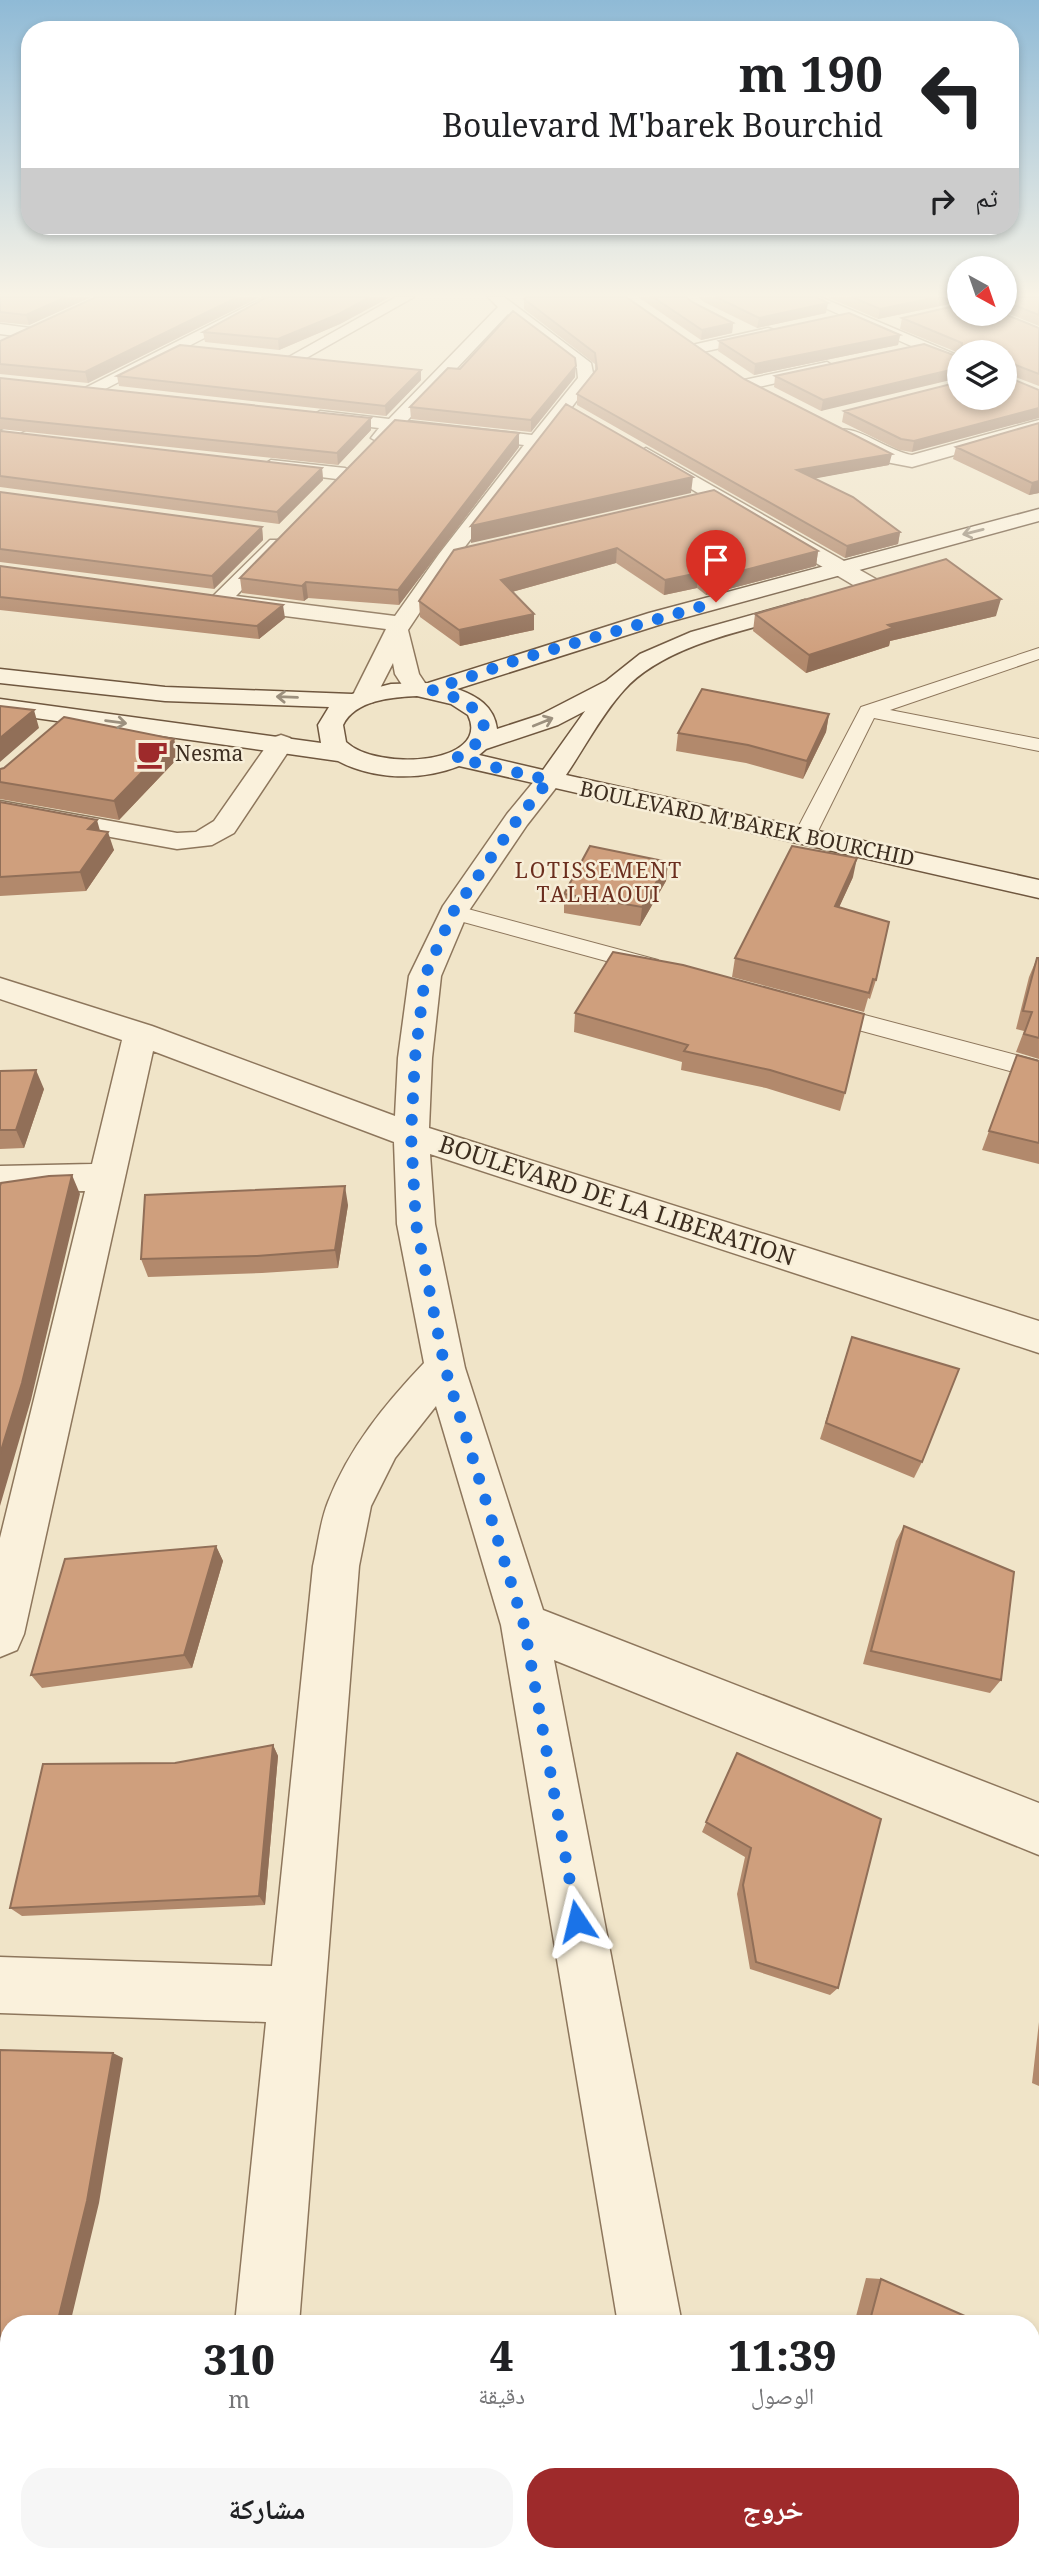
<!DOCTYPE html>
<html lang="ar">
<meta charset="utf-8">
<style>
:root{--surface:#fff;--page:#f6f6f6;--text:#202124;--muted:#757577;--accent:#9e2a2b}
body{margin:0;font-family:"Noto Serif","Noto Naskh Arabic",serif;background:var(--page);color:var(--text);direction:rtl;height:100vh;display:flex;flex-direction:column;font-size:26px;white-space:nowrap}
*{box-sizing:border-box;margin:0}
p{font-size:23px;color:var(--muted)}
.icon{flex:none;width:38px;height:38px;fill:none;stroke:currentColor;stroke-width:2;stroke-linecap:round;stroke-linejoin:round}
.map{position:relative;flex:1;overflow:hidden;direction:ltr}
.side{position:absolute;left:0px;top:2315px;width:1040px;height:247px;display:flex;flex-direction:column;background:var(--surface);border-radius:28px 28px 0 0;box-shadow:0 4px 10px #0003;direction:rtl}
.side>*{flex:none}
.hud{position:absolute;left:21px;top:21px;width:998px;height:214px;border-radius:28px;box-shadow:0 4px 10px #0003;direction:rtl;background:#fff;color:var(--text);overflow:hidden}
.needle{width:46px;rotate:140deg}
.buttons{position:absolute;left:947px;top:256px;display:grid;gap:14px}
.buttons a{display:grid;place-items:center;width:70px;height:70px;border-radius:50%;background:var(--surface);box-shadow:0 4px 10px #0003;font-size:35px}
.pin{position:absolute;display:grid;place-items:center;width:60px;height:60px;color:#fff;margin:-72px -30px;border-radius:50% 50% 50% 0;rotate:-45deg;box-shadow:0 0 7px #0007}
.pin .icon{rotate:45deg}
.me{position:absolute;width:77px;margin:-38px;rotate:350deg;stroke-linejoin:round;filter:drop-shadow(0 0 5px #0008)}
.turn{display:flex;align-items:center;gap:24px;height:147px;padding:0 21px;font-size:32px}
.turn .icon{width:91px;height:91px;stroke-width:2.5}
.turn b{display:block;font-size:49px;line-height:60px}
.then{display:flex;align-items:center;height:66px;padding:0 21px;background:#0003;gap:14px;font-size:26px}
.eta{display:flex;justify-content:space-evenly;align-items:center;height:119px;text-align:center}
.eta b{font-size:42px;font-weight:800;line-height:49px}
.primary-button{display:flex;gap:14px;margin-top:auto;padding:14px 21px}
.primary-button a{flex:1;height:80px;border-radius:28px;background:var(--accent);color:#fff;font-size:28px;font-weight:800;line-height:80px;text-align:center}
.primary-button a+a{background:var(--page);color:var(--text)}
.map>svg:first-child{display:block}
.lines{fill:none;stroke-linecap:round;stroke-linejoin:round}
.lane-casing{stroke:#8d765c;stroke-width:2}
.street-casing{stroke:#8d765c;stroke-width:3}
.secondary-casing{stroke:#6f573f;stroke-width:3}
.lane{fill:#faf1dc;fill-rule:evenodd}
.street{fill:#faf1dc;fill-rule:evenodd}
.secondary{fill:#faf1dc;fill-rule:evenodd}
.wall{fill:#b2896c}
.shaded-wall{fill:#916f58}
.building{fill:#cf9f7d;stroke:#916f58;stroke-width:2}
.oneway{stroke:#9c907e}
.route{stroke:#1a73e8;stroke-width:12;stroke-dasharray:0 21.6}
.labels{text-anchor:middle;stroke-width:5;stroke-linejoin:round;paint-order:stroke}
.far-poi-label{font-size:21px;fill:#3d2e20;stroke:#f7eed8;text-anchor:start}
.far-street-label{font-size:21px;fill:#3d2e20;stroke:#f7eed8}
.far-neighbourhood-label{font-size:21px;letter-spacing:2px;fill:#6b2e1e;stroke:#f7eed8}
.street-label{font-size:24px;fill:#3d2e20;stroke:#f7eed8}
</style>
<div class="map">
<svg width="1039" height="2561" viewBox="0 0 1039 2561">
<rect width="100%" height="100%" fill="#f0e4c8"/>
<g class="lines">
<defs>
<path id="lane" d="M 1039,648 L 1039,659 L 890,710 L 1039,739 L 1039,751 L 874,718 L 816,835 L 813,840 L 797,840 L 794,835 L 861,707 Z
M 453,905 L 658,960 L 662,965 L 658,970 L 650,973 L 445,917 L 442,912 L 445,907 Z
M 823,1004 L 1039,1061 L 1039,1079 L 814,1018 L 811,1012 L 814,1006 Z"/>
<path id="street" d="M 265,297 L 284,297 L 0,443 L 0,431 Z
M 396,297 L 414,297 L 301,361 L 295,363 L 287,358 Z
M 488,297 L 504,297 L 512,303 L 591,363 L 594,378 L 454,561 L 408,630 L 419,674 L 429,689 L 426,694 L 417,696 L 408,694 L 395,674 L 393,663 L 373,702 L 364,704 L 355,702 L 352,697 L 386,629 L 231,609 L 212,605 L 209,600 L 270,540 L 284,540 L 287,544 L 236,596 L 395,616 L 439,554 L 524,445 L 397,430 L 386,442 L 380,443 L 371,438 L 379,428 L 320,421 L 311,416 L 320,411 L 389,419 L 498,307 ZM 508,314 L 577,368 L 578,378 L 532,435 L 407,421 Z
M 800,297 L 820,297 L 959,356 L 959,367 Z
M 0,324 L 30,328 L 38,333 L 30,338 L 0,334 Z
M 768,328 L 774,330 L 776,333 L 774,336 L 698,353 L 690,348 L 692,345 Z
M 827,362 L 835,367 L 833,370 L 750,389 L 742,384 L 744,380 Z
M 1039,420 L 1039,431 L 912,467 L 886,462 L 837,434 L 840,430 C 858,426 890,452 912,455 Z
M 646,448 L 881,582 L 884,587 L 881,592 L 865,592 L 639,458 L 637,454 Z
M 271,460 L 345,468 L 355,474 L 345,480 L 264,470 L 262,466 Z
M 281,735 L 290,738 L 294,743 L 234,833 L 212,845 L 177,849 L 0,817 L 0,801 L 177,833 L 196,832 L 214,821 L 272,738 Z
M 549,772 L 558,774 L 562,780 L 527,825 L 468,912 L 441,976 L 432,1058 L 429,1128 L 1039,1321 L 1039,1353 L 430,1154 L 435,1224 L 465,1368 L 543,1610 L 1039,1803 L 1039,1855 L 554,1660 L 682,2324 L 618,2324 L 501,1625 L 436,1406 L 395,1458 L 371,1506 L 359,1566 L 299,2324 L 235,2324 L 266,2022 L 0,2013 L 0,1957 L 272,1966 L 313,1566 C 318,1545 320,1522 328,1502 C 349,1448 385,1404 424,1363 L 397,1224 L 394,1142 L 153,1051 L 24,1634 L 17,1650 L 0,1657 L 0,1538 L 85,1191 L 0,1192 L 0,1166 L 92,1164 L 122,1040 L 0,999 L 0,978 L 152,1026 L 395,1116 L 398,1058 L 409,976 L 443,906 L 507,814 L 540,774 Z
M 211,2553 L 281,2553 L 281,2561 L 211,2561 Z
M 656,2553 L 726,2553 L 727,2561 L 657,2561 Z"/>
<path id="secondary" d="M 1039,509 L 1039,521 L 665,623 L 457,689 C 477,696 494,706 497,729 L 540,715 L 606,681 L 640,654 L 691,632 L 805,600 L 813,602 L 816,607 L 813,612 C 755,628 666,643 624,690 C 602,714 585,747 566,775 L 1039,880 L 1039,898 L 459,766 C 421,781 374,780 338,761 L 0,713 L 0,699 L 321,743 L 318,725 L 329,707 L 165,701 L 0,683 L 0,669 L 165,687 L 352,694 L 391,684 L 428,683 L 649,613 ZM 417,696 L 451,704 L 468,715 C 492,764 378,772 346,742 L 343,725 C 355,700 392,697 417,696 ZM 585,711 L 543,770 L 479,755 L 486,749 L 558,725 Z"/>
</defs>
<use href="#lane" class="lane-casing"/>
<use href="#street" class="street-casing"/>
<use href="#secondary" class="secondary-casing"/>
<use href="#lane" class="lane"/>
<use href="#street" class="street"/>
<use href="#secondary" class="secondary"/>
</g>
<path class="wall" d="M 0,297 L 91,297 L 29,325 L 0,322 Z
M 96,297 L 260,297 L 88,383 L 0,374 L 0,341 Z
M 267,297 L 390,297 L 340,324 L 279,350 L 205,342 L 203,332 Z
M 638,297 L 686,297 L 692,302 L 733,323 L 732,333 L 701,340 Z
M 698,297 L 816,297 L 826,313 L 757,328 L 704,302 Z
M 827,297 L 959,297 L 959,302 L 878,319 Z
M 1004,297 L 1039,297 L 1039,326 L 1004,312 Z
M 524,299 L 744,379 L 889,465 L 815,478 L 900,532 L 898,544 L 845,558 L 577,405 L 577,394 L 595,370 L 595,364 L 524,309 Z
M 902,318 L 1039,328 L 1039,386 L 1005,373 L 912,452 L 899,450 L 842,422 L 844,411 L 959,397 L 1004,352 L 959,352 L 959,353 L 900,329 Z
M 900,335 L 898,345 L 754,375 L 718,351 L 719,341 Z
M 959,357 L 821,411 L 774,387 L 775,376 Z
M 117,376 L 421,380 L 386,416 L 119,386 Z
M 575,377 L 531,432 L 411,419 L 410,407 Z
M 0,378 L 371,418 L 371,430 L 338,465 L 0,429 Z
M 1039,423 L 1039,493 L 1029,495 L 953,459 L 956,447 Z
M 0,431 L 322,468 L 323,480 L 279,524 L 0,487 Z
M 519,447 L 399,605 L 308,598 L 304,601 L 242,593 L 240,578 Z
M 714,490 L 818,551 L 816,566 L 706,595 L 697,588 L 664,595 L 616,563 L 512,592 L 534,630 L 460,646 L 420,617 L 419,601 Z
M 0,492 L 262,527 L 263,540 L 214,589 L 0,562 Z
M 0,566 L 285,618 L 259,639 L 0,610 Z
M 755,614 L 996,616 L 890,641 L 889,646 L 806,673 L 753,631 Z
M 829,714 L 826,732 L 803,779 L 746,763 L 676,751 L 678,733 Z
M 174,739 L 178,758 L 119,820 L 0,799 L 0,769 Z
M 0,802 L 100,831 L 114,850 L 86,891 L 0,896 Z
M 668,862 L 666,881 L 640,926 L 564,913 L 564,894 Z
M 853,877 L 839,907 L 876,980 L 870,999 L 868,998 L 864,1012 L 732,977 L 735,958 Z
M 613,952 L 845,1093 L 840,1111 L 766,1088 L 681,1070 L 682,1062 L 574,1032 L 575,1013 Z
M 1037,958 L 1039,958 L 1039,1059 L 1016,1052 L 1024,1031 L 1016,1029 L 1029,977 Z
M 1017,1055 L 1039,1061 L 1039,1164 L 982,1150 Z
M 0,1071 L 44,1089 L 24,1148 L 0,1149 Z
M 348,1205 L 338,1268 L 262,1273 L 148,1277 L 141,1259 Z
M 852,1337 L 922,1462 L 914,1478 L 820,1439 Z
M 904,1526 L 1001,1680 L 990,1693 L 863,1664 L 896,1541 Z
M 216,1546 L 223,1561 L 192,1668 L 42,1688 L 31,1675 Z
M 273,1745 L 278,1756 L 265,1905 L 22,1916 L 10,1908 L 175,1763 Z
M 737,1753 L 838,1988 L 830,1995 L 750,1969 L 737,1894 L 745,1857 L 702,1832 Z
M 1039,2022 L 1039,2086 L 1032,2083 Z
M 866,2278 L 881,2279 L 983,2324 L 854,2324 Z
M 873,2553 L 1031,2553 L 1039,2561 L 882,2561 Z"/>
<path class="shaded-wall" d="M 66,297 L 91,297 L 29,325 L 26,315 Z
M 238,297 L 260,297 L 88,383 L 85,372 Z
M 370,297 L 390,297 L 340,324 L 279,350 L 278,339 Z
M 938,297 L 959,297 L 959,302 L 878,319 L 880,309 Z
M 828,303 L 826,313 L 757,328 L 759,318 Z
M 733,323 L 732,333 L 701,340 L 702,330 Z
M 900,335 L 898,345 L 754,375 L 755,364 Z
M 576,366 L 575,377 L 531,432 L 531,420 Z
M 959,368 L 959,378 L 821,411 L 823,400 Z
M 421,370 L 421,380 L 386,416 L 385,406 Z
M 1039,408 L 1039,418 L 912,452 L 914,441 Z
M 371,418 L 371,430 L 338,465 L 337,453 Z
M 519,433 L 519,447 L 399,605 L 398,590 Z
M 892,454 L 889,465 L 796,482 L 797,470 Z
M 322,468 L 323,480 L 279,524 L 277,512 Z
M 693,477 L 691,493 L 471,543 L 471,526 Z
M 1039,481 L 1039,493 L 1029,495 L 1032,483 Z
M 262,527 L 263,540 L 214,589 L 212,576 Z
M 900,532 L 898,544 L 845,558 L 847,546 Z
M 617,548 L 616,563 L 501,595 L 501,580 Z
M 818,551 L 816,566 L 706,595 L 707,580 Z
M 698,573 L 697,588 L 664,595 L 665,580 Z
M 306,582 L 308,598 L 304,601 L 302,586 Z
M 1001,599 L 996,616 L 890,641 L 889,646 L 806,673 L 809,655 L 888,625 Z
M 283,605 L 285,618 L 259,639 L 257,626 Z
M 534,614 L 534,630 L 460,646 L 459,630 Z
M 34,710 L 39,728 L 0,762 L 0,738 Z
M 829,714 L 826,732 L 803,779 L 807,761 Z
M 174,739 L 178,758 L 119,820 L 114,801 Z
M 97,820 L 102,838 L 88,829 Z
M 108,832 L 114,850 L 86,891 L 80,872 Z
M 857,858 L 853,877 L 831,925 L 835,906 Z
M 668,862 L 666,881 L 640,926 L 642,907 Z
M 36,1070 L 44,1089 L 24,1148 L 16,1130 Z
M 72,1175 L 80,1194 L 31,1400 L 0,1506 L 0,1454 Z
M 345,1186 L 348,1205 L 338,1268 L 335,1250 Z
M 216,1546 L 223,1561 L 192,1668 L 184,1655 Z
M 273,1745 L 278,1756 L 265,1905 L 259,1896 Z
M 113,2053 L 123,2058 L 99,2203 L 70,2324 L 57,2324 Z
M 180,2553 L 192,2553 L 192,2561 L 181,2561 Z"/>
<path class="building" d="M 0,297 L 66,297 L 26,315 L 0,312 Z
M 96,297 L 238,297 L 85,372 L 0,364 L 0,341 Z
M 267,297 L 370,297 L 339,314 L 278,339 L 203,332 Z
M 526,297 L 626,297 L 744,379 L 892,454 L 797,470 L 853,497 L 900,532 L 847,546 L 577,394 L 597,369 L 595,353 L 524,299 Z
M 653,297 L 686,297 L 692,302 L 733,323 L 702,330 Z
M 716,297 L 816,297 L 828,303 L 759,318 Z
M 852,297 L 938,297 L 880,309 Z
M 1004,297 L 1039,297 L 1039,315 L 1004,301 Z
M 959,305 L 959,313 L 1002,313 L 1039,328 L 1039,374 L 1008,362 L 1004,364 L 1004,352 L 963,352 L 962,343 L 902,318 Z
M 513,311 L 575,358 L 576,366 L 531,420 L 410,407 L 448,368 L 460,369 Z
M 849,313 L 900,335 L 755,364 L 719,341 Z
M 924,344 L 959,357 L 959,368 L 823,400 L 775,376 Z
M 180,345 L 421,370 L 385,406 L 117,376 Z
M 1004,373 L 1005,376 L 1039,390 L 1039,408 L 914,441 L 901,439 L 844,411 L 959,382 L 959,397 L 1004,397 Z
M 0,378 L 371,418 L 337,453 L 0,418 Z
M 566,404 L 693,477 L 471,526 Z
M 395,420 L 519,433 L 398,590 L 306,582 L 302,586 L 240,578 Z
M 1039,423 L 1039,481 L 1032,483 L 956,447 Z
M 0,431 L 1,431 L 322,468 L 277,512 L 0,476 Z
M 714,490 L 818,551 L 707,580 L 698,573 L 665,580 L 617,548 L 501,580 L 534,614 L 459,630 L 419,601 L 454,550 Z
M 0,492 L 262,527 L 212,576 L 0,549 Z
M 946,559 L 1001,599 L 888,625 L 893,628 L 809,655 L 755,614 Z
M 0,566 L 283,605 L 257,626 L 0,597 Z
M 702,689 L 829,714 L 807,761 L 748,745 L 678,733 Z
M 0,706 L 34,710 L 0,738 Z
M 64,717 L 174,739 L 114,801 L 0,782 L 0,769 L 4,768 Z
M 0,802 L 97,820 L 88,829 L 108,832 L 80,872 L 0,877 Z
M 590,846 L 668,862 L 642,907 L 564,894 Z
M 792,846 L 857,858 L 835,906 L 889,922 L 876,980 L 873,979 L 869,993 L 735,958 Z
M 613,952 L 683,965 L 864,1014 L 845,1093 L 770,1070 L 684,1051 L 688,1045 L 575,1013 Z
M 1037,958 L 1039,958 L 1039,1038 L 1024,1034 L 1032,1012 L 1023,1011 Z
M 1017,1055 L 1039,1061 L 1039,1143 L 989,1131 Z
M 36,1070 L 16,1130 L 0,1130 L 0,1071 Z
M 72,1175 L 22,1383 L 0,1454 L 0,1186 L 1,1183 L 49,1176 Z
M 345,1186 L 335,1250 L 257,1256 L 141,1259 L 145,1195 Z
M 852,1337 L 959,1369 L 922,1462 L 826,1423 Z
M 904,1526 L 1014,1572 L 1001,1680 L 871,1651 Z
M 216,1546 L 184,1655 L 31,1675 L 65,1559 Z
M 273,1745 L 259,1896 L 10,1908 L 43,1764 L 175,1763 Z
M 737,1753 L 881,1819 L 838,1988 L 756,1962 L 743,1885 L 751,1848 L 706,1822 Z
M 0,2050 L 113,2053 L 87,2201 L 57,2324 L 9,2324 L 9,2396 L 0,2397 Z
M 881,2279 L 983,2324 L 869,2324 Z
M 1031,2345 L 1039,2349 L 1039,2561 L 883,2561 L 884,2553 L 1031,2553 Z
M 9,2547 L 9,2553 L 180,2553 L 181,2561 L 6,2561 Z"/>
<defs><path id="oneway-shaft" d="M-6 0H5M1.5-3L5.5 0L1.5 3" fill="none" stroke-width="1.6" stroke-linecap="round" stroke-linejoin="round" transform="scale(1.75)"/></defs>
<g class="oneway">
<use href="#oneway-shaft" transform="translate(973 532) rotate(166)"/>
<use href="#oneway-shaft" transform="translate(287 697) rotate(-178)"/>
<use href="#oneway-shaft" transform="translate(116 722) rotate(7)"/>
<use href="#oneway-shaft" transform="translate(543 722) rotate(-22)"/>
</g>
<linearGradient id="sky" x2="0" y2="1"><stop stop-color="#8fbad6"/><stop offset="0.45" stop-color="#f8f3e6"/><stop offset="1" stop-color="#f8f3e6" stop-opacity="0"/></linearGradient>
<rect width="1039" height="656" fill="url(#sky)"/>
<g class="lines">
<path class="route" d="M 577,1921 L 524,1625 L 445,1368 L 416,1224 L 411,1135 L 415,1058 L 425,976 L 453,912 L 517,820 L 549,780 L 456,758 C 511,728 474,700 432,690 L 520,659 L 716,602"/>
</g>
<defs>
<symbol id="cafe-bare" viewBox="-9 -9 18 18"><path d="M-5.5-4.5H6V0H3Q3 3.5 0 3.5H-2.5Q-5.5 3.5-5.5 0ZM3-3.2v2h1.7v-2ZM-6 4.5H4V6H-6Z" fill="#9e2a2b" stroke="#f7eed8" stroke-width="2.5" paint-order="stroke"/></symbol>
</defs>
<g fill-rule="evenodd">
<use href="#cafe-bare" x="130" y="732" width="44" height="44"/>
</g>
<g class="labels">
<g class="far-poi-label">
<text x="175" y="761">Nesma</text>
</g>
<g class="far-street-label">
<text transform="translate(747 824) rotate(12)" y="7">BOULEVARD M'BAREK BOURCHID</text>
</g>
<g class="far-neighbourhood-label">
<text x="599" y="878">LOTISSEMENT<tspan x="599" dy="24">TALHAOUI</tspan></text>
</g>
<g class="street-label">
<text transform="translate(617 1201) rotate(18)" y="8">BOULEVARD DE LA LIBERATION</text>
</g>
</g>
</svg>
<div class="buttons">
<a><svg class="needle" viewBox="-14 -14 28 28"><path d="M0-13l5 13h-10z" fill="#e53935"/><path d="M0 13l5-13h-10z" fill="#757577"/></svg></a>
<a><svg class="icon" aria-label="layers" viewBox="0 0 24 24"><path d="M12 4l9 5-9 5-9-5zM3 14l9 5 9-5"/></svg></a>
</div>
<div class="pin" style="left:716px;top:602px;background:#d93025"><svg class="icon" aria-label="arrive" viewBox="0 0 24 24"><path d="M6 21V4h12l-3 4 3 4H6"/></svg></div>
<svg class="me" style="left:577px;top:1921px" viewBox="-20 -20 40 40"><path d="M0-17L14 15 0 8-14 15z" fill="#1a73e8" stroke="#fff" stroke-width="4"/></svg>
<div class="hud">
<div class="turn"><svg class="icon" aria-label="left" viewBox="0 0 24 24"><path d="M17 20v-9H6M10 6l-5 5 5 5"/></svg><div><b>190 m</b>Boulevard M'barek Bourchid</div></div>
<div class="then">ثم<svg class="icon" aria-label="right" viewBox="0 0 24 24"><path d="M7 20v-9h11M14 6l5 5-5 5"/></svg></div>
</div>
<section class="side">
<div class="eta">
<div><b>11:39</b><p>الوصول</p></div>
<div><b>4</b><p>دقيقة</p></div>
<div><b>310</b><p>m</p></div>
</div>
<div class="primary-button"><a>خروج</a><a>مشاركة</a></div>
</section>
</div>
